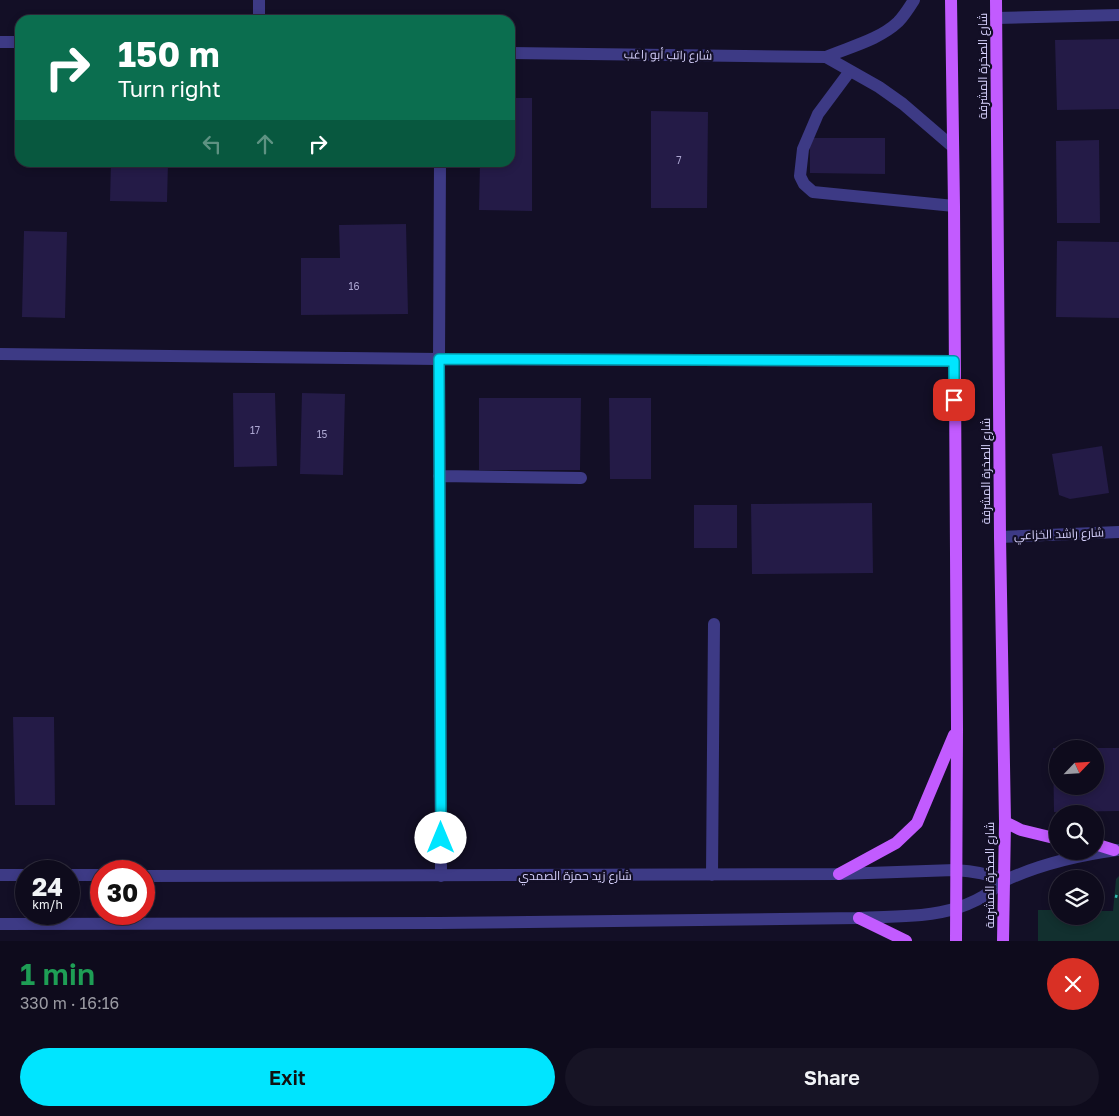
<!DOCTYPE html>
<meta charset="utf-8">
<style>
:root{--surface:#0e0b1c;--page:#171425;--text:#f1f3f6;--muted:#9b9ba3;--line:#2e2b3b;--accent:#00e5ff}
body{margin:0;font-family:"Golos Text",Cairo,sans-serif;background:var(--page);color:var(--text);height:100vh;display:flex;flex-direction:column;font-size:19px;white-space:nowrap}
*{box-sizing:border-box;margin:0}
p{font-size:16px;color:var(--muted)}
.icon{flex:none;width:28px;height:28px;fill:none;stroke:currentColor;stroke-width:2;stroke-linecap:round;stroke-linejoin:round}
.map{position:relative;height:941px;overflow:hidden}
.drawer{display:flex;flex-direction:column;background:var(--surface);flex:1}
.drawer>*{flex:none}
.top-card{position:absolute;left:15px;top:15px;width:500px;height:152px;border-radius:15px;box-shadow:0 2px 8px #0003,0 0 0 1px var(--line);background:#0b6e4f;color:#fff;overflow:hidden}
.needle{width:32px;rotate:65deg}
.controls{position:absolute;left:1049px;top:740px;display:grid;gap:10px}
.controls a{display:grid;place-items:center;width:55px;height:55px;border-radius:50%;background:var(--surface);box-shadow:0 2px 8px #0003,0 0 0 1px var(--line);font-size:25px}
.speed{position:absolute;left:15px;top:860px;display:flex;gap:10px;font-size:25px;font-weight:700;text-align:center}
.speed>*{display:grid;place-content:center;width:65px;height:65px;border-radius:50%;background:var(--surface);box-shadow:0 2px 8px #0003,0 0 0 1px var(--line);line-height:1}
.speed small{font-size:12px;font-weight:400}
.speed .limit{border:8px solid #d22;background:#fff;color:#111}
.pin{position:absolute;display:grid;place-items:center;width:42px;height:42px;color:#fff;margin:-21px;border-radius:10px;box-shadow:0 2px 8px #0006}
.me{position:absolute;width:55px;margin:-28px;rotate:0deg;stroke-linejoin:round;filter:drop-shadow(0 0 4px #0008)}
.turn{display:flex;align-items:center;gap:18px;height:105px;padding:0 20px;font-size:22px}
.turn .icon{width:65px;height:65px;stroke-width:2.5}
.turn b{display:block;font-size:35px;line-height:42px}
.lanes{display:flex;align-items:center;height:48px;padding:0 20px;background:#0003;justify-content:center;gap:25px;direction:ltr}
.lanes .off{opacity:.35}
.round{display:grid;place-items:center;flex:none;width:52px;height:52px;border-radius:26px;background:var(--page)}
.summary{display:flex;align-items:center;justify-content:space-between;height:85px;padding:0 20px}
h1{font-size:30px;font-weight:600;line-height:38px;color:#1e9e55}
.primary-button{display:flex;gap:10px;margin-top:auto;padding:10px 20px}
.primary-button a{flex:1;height:58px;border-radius:30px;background:var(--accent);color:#111;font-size:20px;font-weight:600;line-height:58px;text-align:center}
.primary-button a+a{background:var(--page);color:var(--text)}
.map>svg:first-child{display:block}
.green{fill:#12302f}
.building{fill:#241b47}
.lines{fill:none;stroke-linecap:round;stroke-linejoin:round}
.path{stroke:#2fb8b0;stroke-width:3;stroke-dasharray:2.5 4;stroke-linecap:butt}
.minor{stroke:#3d3a85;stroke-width:12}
.major{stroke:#c25bff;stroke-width:12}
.route-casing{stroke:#0095a6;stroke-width:12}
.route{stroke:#00e5ff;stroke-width:9}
.labels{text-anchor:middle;stroke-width:4.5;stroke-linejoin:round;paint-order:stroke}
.number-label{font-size:10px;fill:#aca6d1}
.street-label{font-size:12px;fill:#d9d4ff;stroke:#130f26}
</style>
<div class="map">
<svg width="1119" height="941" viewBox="0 0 1119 941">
<rect width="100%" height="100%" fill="#130f26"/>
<path class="green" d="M 1119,876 L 1119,941 L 1038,941 L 1038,910 L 1057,910 L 1058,916 L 1095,916 L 1095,911 L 1113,911 L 1116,879 Z"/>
<path class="building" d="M 1119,39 L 1119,109 L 1057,110 L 1055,40 Z
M 510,98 L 532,98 L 532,211 L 479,210 L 480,162 L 510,162 Z
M 651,111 L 708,112 L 707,208 L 651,208 Z
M 810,138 L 885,138 L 885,174 L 810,173 Z
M 1099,140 L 1100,223 L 1057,223 L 1056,141 Z
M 111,162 L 168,162 L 167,202 L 110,201 Z
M 406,224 L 408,314 L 301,315 L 301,258 L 340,258 L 339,225 Z
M 24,231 L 67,232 L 65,318 L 22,317 Z
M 1057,241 L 1119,242 L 1119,318 L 1056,317 Z
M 233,393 L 275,393 L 277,466 L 234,467 Z
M 302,393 L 345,394 L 343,475 L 300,474 Z
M 479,398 L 581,398 L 580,470 L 479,470 Z
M 609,398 L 651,398 L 651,479 L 610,479 Z
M 1102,446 L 1109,493 L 1070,499 L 1059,495 L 1052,454 Z
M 872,503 L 873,573 L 752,574 L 751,504 Z
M 694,505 L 737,505 L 737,548 L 694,548 Z
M 13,717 L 54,717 L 55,805 L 15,805 Z
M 1053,748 L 1058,748 L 1058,786 L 1095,786 L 1095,748 L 1119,748 L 1119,811 L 1054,812 Z"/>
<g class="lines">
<path class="path" d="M 1115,896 L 1119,897"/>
<path class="minor" d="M 259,0 L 259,20
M 996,18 L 1119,15
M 0,42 L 20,42
M 510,53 L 826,57 C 849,47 879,40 898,22 C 904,16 909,8 914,0
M 826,57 L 879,87 L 903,104 L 953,147
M 850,71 L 818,114 L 803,149 L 800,176 L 804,184 L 813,192 L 954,206
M 440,162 L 439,359 L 441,876
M 0,354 L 439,359 L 954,361
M 439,476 L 581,478
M 1000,537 L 1119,532
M 0,875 L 26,875
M 69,875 L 101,875
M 712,875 L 714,624
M 144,876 L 839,874 L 955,870 C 973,871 987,873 1004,880
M 0,924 L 439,923 L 859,918 C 891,916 927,918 957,908 C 969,904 981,899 991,891 C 996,887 1001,882 1006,880 C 1041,864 1079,855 1117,850"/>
<path class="major" d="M 951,0 L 954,206 L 957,728 L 956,941
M 996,0 L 1000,537 L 1005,822 L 1003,941
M 1005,822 L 1021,830 L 1058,839
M 1095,844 L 1114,850
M 839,874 L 896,843 L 917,823 L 954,735
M 859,918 L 906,941"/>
</g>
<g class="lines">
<defs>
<path id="route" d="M 441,838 L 439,359 L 954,361 L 954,400"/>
</defs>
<use href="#route" class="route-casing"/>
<use href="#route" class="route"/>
</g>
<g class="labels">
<g class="number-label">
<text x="679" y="164">7</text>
<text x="354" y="290">16</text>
<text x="255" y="434">17</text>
<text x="322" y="438">15</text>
</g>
<g class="street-label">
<text transform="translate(668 55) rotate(1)" y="4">شارع راتب أبو راغب</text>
<text transform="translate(983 66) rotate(-90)" y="4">شارع الصخرة المشرفة</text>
<text transform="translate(986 471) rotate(-90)" y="4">شارع الصخرة المشرفة</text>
<text transform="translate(1059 534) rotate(-2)" y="4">شارع راشد الخزاعي</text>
<text transform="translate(990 875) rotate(-90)" y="4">شارع الصخرة المشرفة</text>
<text x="575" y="880">شارع زيد حمزة الصمدي</text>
</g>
</g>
</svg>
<div class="controls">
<a><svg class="needle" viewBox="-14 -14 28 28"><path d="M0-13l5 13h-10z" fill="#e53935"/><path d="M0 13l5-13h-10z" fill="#9b9ba3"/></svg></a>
<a><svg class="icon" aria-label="search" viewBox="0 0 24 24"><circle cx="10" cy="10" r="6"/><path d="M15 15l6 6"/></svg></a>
<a><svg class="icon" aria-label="layers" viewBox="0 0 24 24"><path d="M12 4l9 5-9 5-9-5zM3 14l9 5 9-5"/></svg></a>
</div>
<div class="speed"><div>24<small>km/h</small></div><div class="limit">30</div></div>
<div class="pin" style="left:954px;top:400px;background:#d93025"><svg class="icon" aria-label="arrive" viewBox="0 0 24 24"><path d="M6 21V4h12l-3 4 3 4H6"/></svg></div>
<svg class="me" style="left:441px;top:838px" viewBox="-20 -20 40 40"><circle r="19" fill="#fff"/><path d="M0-13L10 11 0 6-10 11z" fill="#00e5ff"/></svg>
<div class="top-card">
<div class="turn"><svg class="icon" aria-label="right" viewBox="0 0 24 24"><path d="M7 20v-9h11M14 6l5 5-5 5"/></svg><div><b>150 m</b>Turn right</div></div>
<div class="lanes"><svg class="icon off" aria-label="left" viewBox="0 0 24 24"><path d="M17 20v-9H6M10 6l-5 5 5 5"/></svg><svg class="icon off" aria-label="ahead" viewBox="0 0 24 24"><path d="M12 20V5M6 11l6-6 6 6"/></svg><svg class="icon" aria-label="right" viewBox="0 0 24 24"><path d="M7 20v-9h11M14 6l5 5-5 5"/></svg></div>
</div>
</div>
<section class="drawer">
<div class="summary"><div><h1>1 min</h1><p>330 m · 16:16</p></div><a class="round" style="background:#d93025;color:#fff"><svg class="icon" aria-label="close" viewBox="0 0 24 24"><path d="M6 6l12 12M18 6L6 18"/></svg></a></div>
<div class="primary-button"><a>Exit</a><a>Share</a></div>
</section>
